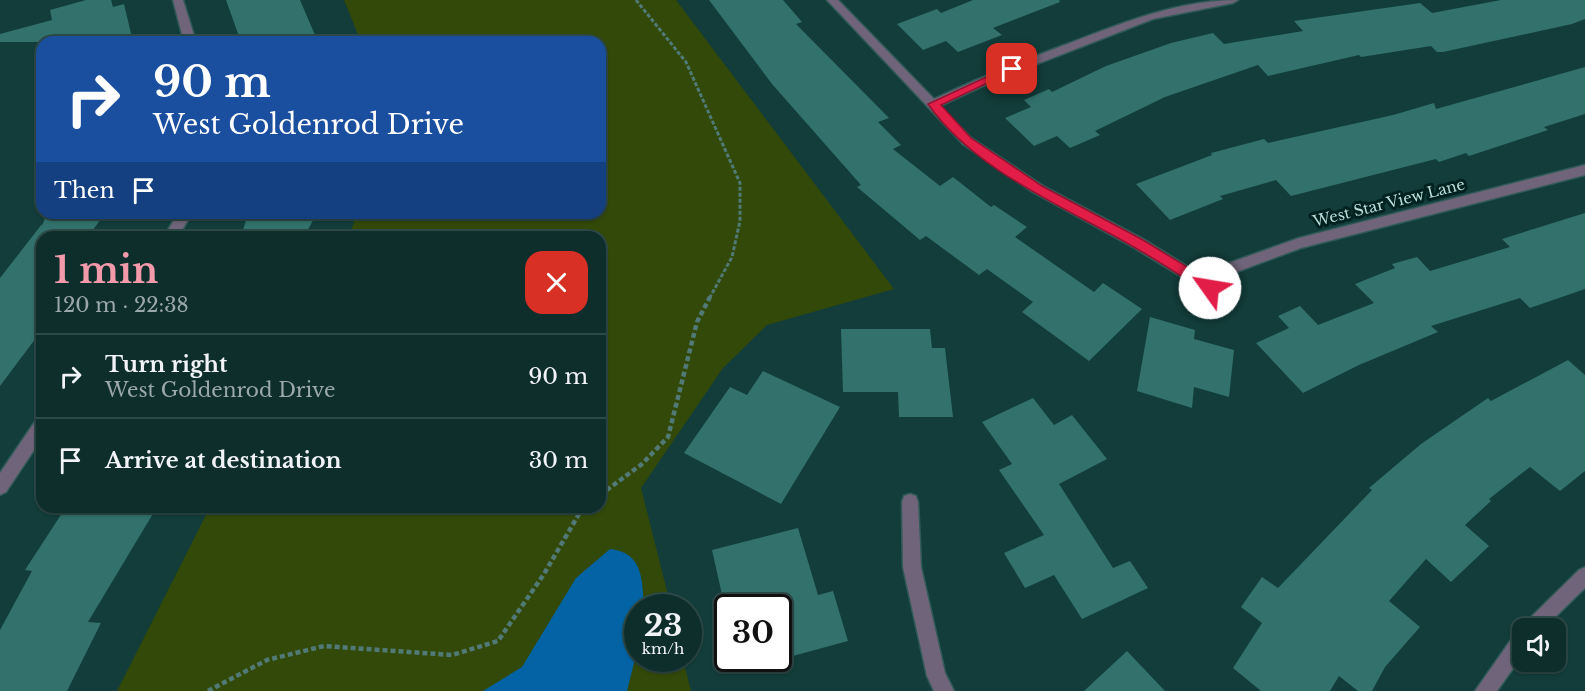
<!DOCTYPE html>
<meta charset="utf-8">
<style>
:root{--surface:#0e2e2c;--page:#1c3a38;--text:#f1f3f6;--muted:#9ba8a9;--line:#2e4a48;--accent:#f39aaa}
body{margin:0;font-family:"Libre Baskerville",serif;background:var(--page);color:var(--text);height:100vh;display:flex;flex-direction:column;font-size:22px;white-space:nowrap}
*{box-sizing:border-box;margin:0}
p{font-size:20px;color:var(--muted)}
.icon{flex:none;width:33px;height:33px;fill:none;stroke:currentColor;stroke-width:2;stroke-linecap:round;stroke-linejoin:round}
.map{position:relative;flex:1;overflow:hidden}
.drawer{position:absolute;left:36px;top:231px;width:570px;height:282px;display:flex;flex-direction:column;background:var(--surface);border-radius:18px;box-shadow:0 2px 4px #0004,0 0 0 2px var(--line)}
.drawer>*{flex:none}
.top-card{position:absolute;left:36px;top:36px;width:570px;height:183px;border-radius:18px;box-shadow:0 2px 4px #0004,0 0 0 2px var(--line);background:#1a4fa0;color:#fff;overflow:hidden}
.controls{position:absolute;left:1512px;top:618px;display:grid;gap:12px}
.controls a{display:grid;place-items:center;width:54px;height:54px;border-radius:12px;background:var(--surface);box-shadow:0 2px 4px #0004,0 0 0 2px var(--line);font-size:30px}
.speed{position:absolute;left:624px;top:594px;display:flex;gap:12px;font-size:30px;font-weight:700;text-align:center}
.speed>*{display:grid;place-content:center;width:78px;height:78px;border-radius:50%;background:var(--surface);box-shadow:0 2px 4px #0004,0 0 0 2px var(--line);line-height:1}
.speed small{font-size:15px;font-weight:400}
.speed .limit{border:3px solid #111;border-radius:9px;background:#fff;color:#111}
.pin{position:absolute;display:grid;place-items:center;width:51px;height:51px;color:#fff;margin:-26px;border-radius:12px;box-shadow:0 3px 9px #0006}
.me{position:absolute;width:66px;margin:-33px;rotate:302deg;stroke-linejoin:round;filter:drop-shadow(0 0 4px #0008)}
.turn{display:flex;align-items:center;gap:21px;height:126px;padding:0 18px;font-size:27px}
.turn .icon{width:78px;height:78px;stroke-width:2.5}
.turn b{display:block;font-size:42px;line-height:51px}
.then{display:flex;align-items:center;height:57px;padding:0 18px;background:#0003;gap:12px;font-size:22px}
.round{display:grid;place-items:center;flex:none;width:63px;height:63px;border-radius:18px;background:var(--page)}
.summary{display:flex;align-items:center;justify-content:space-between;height:102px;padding:0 18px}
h1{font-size:36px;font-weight:800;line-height:45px;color:var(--accent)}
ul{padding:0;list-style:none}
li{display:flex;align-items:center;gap:18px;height:84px;padding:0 18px;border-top:2px solid var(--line)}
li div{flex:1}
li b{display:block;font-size:22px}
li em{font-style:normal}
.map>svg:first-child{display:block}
.green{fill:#32490a}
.water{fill:#0363a4}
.building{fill:#32716c}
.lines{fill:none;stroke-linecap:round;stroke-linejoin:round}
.minor-casing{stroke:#305a57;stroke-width:3}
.path-far1{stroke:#517a77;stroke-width:3;stroke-dasharray:4 2;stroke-linecap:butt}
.path{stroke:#517a77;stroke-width:4.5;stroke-dasharray:5 3;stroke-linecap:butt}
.minor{fill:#6f6479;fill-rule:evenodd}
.route{fill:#e11d48;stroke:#92132f;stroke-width:1.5}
.labels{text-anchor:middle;stroke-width:6;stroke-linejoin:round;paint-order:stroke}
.street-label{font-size:15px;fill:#b8ddd9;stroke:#012220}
</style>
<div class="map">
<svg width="1585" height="691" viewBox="0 0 1585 691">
<rect width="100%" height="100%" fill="#123d3a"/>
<path class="green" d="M 344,0 L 676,0 L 894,289 L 767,325 L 723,368 L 641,488 L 671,607 L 638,608 L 638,658 L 683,659 L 691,691 L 117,691 L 210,507 L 600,507 L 600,237 L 349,237 L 357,213 L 600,213 L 600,42 L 361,42 Z"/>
<path class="water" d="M 610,549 C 644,553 642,581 644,607 L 638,608 L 637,651 L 627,691 L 483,691 L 522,667 L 576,578 Z"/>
<path class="building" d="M 86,0 L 111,0 L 113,7 L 124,4 L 133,42 L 0,42 L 0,34 L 52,20 L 50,10 Z
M 226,0 L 300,0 L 318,42 L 241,42 Z
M 709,0 L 783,0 L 802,22 L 796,24 L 889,118 L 878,122 L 901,145 L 893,149 L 940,186 L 953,177 L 991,207 L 994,205 L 1027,227 L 1015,237 L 1094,292 L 1103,283 L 1142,309 L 1089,361 L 1022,312 L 1033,302 L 987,269 L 979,275 L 926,236 L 920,240 L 857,187 L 861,185 L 772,84 Z
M 973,0 L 1059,0 L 1060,2 L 993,28 L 1002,35 L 958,52 L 946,41 L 923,50 L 897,24 L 937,9 L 941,13 Z
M 1501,0 L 1585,0 L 1585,19 L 1572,24 L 1443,52 L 1437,52 L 1431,46 L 1361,57 L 1359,55 L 1268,76 L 1258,65 L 1165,97 L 1095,131 L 1100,135 L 1070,148 L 1057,136 L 1034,146 L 1005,118 L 1031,107 L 1024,100 L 1049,89 L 1052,92 L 1106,66 L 1171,43 L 1213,33 L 1224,44 L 1303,31 L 1294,21 L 1420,3 L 1432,13 Z
M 1585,67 L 1585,114 L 1544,127 L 1548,130 L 1469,156 L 1466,153 L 1439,162 L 1436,159 L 1291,196 L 1276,180 L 1220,196 L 1223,199 L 1170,220 L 1136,184 L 1212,155 L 1211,153 L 1264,139 L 1268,143 L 1393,115 L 1434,103 L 1436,109 Z
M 47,213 L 105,213 L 88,237 L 42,237 L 42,330 L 0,386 L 0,278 L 42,224 L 42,226 Z
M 248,213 L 317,213 L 304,237 L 241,237 Z
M 1585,213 L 1585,289 L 1530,308 L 1520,298 L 1431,326 L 1438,332 L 1359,365 L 1303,393 L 1256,343 L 1289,328 L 1278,316 L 1300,306 L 1318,325 L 1374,303 L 1355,284 L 1395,268 L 1392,264 L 1417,257 L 1430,271 L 1510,247 L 1502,239 Z
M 1150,317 L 1195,330 L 1194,339 L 1234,350 L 1229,397 L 1194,387 L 1192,408 L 1137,391 Z
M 841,329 L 930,329 L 932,348 L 945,348 L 953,417 L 899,417 L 898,392 L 843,392 Z
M 1568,360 L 1585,375 L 1585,471 L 1560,491 L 1530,467 L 1489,499 L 1491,501 L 1465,525 L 1489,546 L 1451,582 L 1426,559 L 1389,601 L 1420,627 L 1385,667 L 1372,691 L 1358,691 L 1339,676 L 1330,691 L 1261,691 L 1233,668 L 1262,623 L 1241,607 L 1262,577 L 1278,588 L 1372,490 L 1369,488 L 1421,444 L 1488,398 L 1491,401 Z
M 763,371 L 840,407 L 781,504 L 684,453 L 730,387 L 747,395 Z
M 1033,398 L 1054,425 L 1072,415 L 1107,459 L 1059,484 L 1113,568 L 1130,561 L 1148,588 L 1082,619 L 1054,575 L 1025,588 L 1004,553 L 1044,535 L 999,470 L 1012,464 L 982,422 Z
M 66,507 L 157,507 L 88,622 L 101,623 L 67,691 L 0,691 L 0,630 L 32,571 L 25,570 Z
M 798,528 L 818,595 L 833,591 L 848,641 L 778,660 L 778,608 L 725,608 L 712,550 Z
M 1127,651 L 1165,691 L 1084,691 Z"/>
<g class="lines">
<defs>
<path id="minor" d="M 173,0 L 183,0 L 196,42 L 184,42 Z
M 827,0 L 838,0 L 934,99 C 979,78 1024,60 1070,43 C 1125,22 1179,0 1238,0 L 1233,3 L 1153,19 L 996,80 L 940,106 L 971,138 L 1043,186 L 1143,239 L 1209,280 L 1229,263 L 1299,238 L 1585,165 L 1585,175 L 1301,248 L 1239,271 L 1210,294 L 1133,247 L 1033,192 L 963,144 Z
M 178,213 L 192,213 L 178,237 L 164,237 Z
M 42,418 L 42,438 L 6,492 L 0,495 L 0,473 L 36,420 Z
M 910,494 L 916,496 L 918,502 L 921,567 L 945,673 L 954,691 L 934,691 L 927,676 L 903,567 L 902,502 L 904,496 Z
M 1585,567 L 1585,588 L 1544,628 L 1523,628 L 1526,622 L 1579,570 Z
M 1522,632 L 1522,656 L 1497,691 L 1475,691 L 1515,634 Z"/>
</defs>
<use href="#minor" class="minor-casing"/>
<path class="path-far1" d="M 636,0 L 686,62 L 740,183 L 740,221 L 732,257 L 709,299"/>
<path class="path" d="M 600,495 L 642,464 L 668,437 L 697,322 L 710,297
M 208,691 L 267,660 L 324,646 L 452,655 L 498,641 L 544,574 L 583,507"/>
<use href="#minor" class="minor"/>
</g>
<path class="route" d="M 1008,67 L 1017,69 L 941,105 L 971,138 L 1042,186 L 1143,240 L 1215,284 L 1215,292 L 1206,292 C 1181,276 1157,260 1132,246 C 1063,206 975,171 928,104 Z"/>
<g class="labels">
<g class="street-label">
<text transform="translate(1389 203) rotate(-14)" y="5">West Star View Lane</text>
</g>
</g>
</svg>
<div class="controls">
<a><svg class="icon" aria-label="sound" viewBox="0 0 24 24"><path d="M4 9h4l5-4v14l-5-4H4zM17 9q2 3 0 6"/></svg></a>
</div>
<div class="speed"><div>23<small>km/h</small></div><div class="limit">30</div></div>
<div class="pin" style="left:1012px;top:69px;background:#d93025"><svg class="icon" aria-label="arrive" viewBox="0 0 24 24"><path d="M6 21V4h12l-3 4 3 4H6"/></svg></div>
<svg class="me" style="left:1210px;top:288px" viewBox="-20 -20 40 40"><circle r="19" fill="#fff"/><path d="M0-13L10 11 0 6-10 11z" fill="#e11d48"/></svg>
<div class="top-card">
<div class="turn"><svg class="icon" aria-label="right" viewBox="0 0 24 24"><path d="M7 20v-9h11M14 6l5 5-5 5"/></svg><div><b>90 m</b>West Goldenrod Drive</div></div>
<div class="then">Then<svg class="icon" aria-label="arrive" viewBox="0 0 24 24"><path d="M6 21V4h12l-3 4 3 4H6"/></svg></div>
</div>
<section class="drawer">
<div class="summary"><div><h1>1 min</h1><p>120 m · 22:38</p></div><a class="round" style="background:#d93025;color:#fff"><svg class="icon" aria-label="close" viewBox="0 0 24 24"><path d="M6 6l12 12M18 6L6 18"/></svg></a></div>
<ul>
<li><svg class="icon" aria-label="right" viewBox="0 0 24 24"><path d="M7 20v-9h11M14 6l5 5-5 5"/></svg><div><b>Turn right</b><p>West Goldenrod Drive</p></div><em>90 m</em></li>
<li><svg class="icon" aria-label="arrive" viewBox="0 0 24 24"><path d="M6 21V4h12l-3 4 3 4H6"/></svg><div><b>Arrive at destination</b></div><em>30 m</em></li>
</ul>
</section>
</div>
